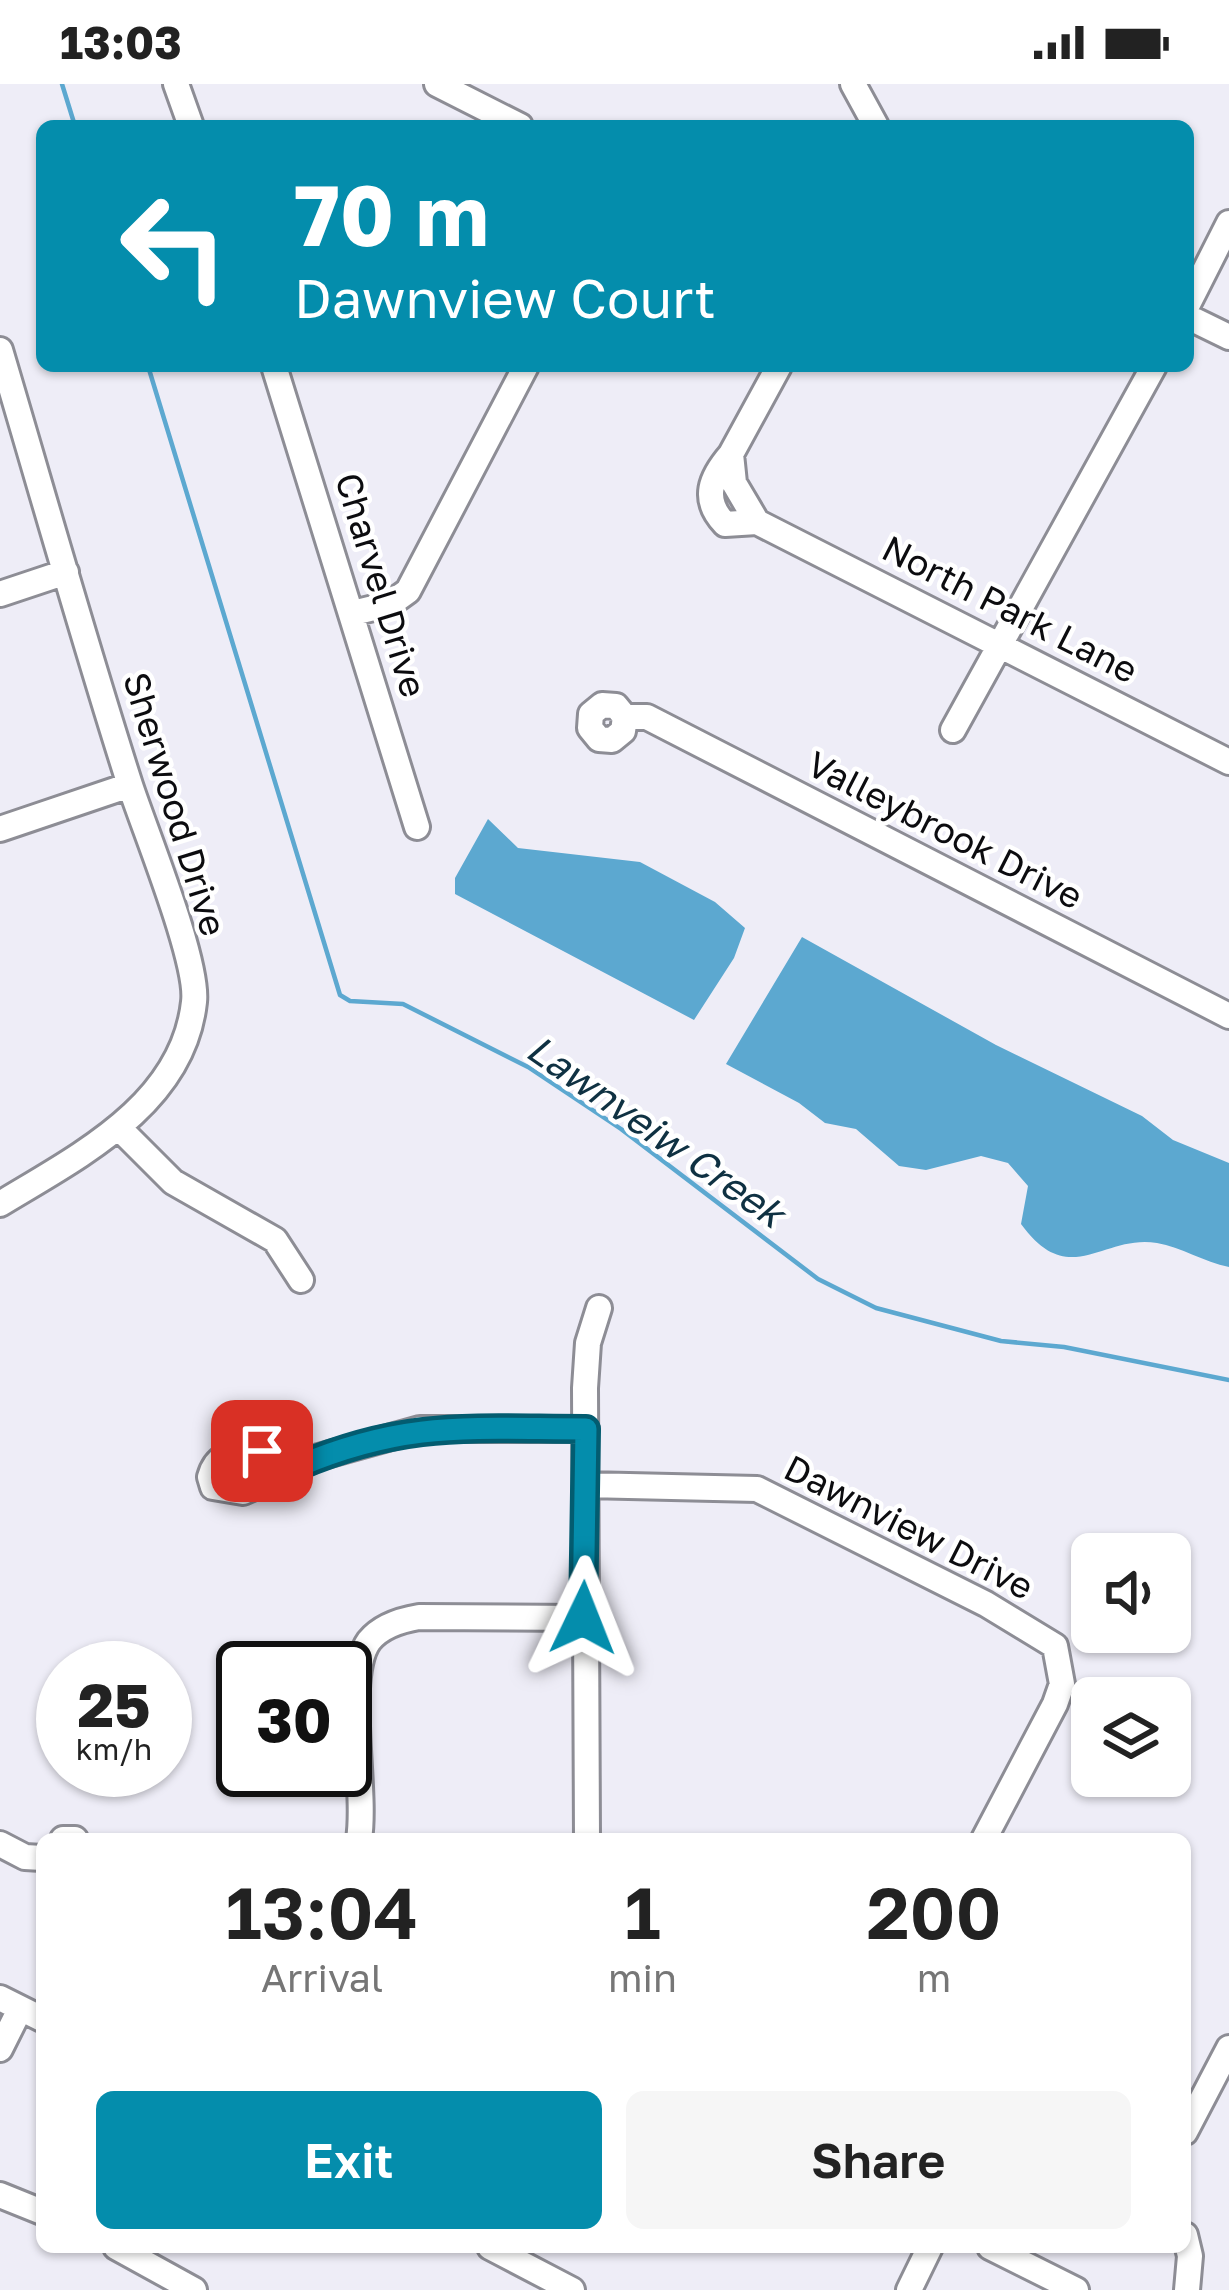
<!DOCTYPE html>
<style>
:root{--surface:#fff;--page:#f6f6f6;--text:#222;--muted:#767676;--accent:#048dac}
body{margin:0;font-family:"Golos Text",sans-serif;background:var(--page);color:var(--text);height:100vh;display:flex;flex-direction:column;font-size:45px;white-space:nowrap}
*{box-sizing:border-box;margin:0}
p{font-size:39px;color:var(--muted)}
.icon{flex:none;width:66px;height:66px;fill:none;stroke:currentColor;stroke-width:2;stroke-linecap:round;stroke-linejoin:round}
.map{position:relative;flex:1;overflow:hidden}
.drawer{position:absolute;left:36px;top:1749px;width:1155px;height:420px;display:flex;flex-direction:column;background:var(--surface);border-radius:18px;box-shadow:0 3px 9px #0004}
.drawer>*{flex:none}
.guide{position:absolute;left:36px;top:36px;width:1158px;height:252px;border-radius:18px;box-shadow:0 3px 9px #0004;background:#048dac;color:#fff;overflow:hidden}
.fabs{position:absolute;left:1071px;top:1449px;display:grid;gap:24px}
.fabs a{display:grid;place-items:center;width:120px;height:120px;border-radius:18px;background:var(--surface);box-shadow:0 3px 9px #0004;font-size:60px}
.speed{position:absolute;left:36px;top:1557px;display:flex;gap:24px;font-size:60px;font-weight:700;text-align:center}
.speed>*{display:grid;place-content:center;width:156px;height:156px;border-radius:50%;background:var(--surface);box-shadow:0 3px 9px #0004;line-height:1}
.speed small{font-size:30px;font-weight:400}
.speed .limit{border:6px solid #111;border-radius:18px;background:#fff;color:#111}
.pin{position:absolute;display:grid;place-items:center;width:102px;height:102px;color:#fff;margin:-51px;border-radius:24px;box-shadow:0 6px 18px #0006}
.me{position:absolute;width:132px;margin:-66px;rotate:2deg;stroke-linejoin:round;filter:drop-shadow(0 0 9px #0008)}
.turn{display:flex;align-items:center;gap:42px;height:252px;padding:0 60px;font-size:54px}
.turn .icon{width:156px;height:156px;stroke-width:2.5}
.turn b{display:block;font-size:84px;line-height:102px}
.eta{display:flex;justify-content:space-evenly;align-items:center;height:204px;text-align:center}
.eta b{font-size:72px;font-weight:600;line-height:84px}
.cta{display:flex;gap:24px;margin-top:auto;padding:24px 60px}
.cta a{flex:1;height:138px;border-radius:18px;background:var(--accent);color:#fff;font-size:48px;font-weight:600;line-height:138px;text-align:center}
.cta a+a{background:var(--page);color:var(--text)}
.status{display:flex;justify-content:space-between;align-items:center;height:84px;padding:0 60px;background:var(--surface);direction:ltr}
.status svg{height:33px;fill:currentColor}
.map>svg:first-child{display:block}
.water{fill:#5ca8d0}
.lines{fill:none;stroke-linecap:round;stroke-linejoin:round}
.stream{stroke:#5ca8d0;stroke-width:4.5}
.minor-casing{stroke:#8d8d95;stroke-width:30}
.minor{stroke:#fff;stroke-width:24}
.route-casing{stroke:#035c70;stroke-width:30}
.route{stroke:#048dac;stroke-width:21}
.labels{text-anchor:middle;stroke-width:9;stroke-linejoin:round;paint-order:stroke}
.street-label{font-size:36px;fill:#0c0c0f;stroke:#fff}
.water-label{font-size:39px;font-style:italic;fill:#0f3142;stroke:#fff}
</style>
<div class="status"><b>13:03</b><svg viewBox="0 0 49 12"><path d="M0 12V9h3v3zM5 12V6h3v6zM10 12V3h3v9zM15 12V0h3v12zM26 1h20v11H26zM47 4h2v5h-2z"/></svg></div>
<div class="map">
<svg width="1229" height="2206" viewBox="0 0 1229 2206">
<rect width="100%" height="100%" fill="#eeedf7"/>
<path class="water" d="M 488,735 L 518,764 L 640,778 L 715,818 L 745,844 L 734,874 L 694,936 L 455,810 L 455,794 Z
M 802,853 L 996,961 L 1142,1032 L 1173,1056 L 1229,1079 L 1229,1183 C 1204,1178 1181,1163 1157,1159 C 1102,1150 1070,1207 1021,1140 L 1028,1102 L 1008,1079 L 981,1072 L 926,1086 L 899,1082 L 856,1045 L 825,1039 L 799,1019 L 726,980 Z"/>
<g class="lines">
<path class="stream" d="M 62,0 L 75,42
M 148,282 L 340,911 L 350,917 L 403,920 L 528,983 L 621,1045 L 818,1195 L 876,1224 L 1001,1257 L 1064,1263 L 1229,1296"/>
<defs>
<path id="minor" d="M 176,0 L 191,42
M 437,0 L 520,42
M 853,0 L 876,42
M 1188,220 L 1229,139
M 1188,233 L 1229,253
M 0,266 C 43,411 84,557 130,701 C 145,747 199,878 194,918 C 183,1021 77,1073 0,1120
M 274,282 L 417,743
M 779,282 L 731,370 L 734,399 L 757,438 L 1229,678
M 731,370 C 711,393 701,415 725,440 L 757,438
M 0,510 L 66,488
M 353,529 L 390,520 L 408,507 L 526,282
M 625,633 L 623,647 L 612,656 L 599,655 L 590,644 L 591,630 L 602,621 L 616,622 L 625,633 L 647,633 L 1229,932
M 953,646 L 1154,282
M 0,745 L 130,701
M 121,1046 L 173,1098 L 275,1156 L 301,1196
M 299,1382 C 272,1371 221,1352 210,1393 L 213,1403 L 243,1408 L 319,1373 L 420,1345 L 586,1345
M 586,1401 L 757,1405 L 986,1520 L 1055,1562 L 1062,1600 L 1055,1620 L 984,1755
M 63,1755 L 75,1755
M 359,1755 C 367,1706 343,1593 369,1557 C 381,1542 401,1536 419,1533 L 583,1534
M 587,1755 L 585,1304 L 588,1259 L 599,1224
M 0,1760 L 25,1773 L 42,1774
M 0,1914 L 42,1935
M 0,1965 L 20,1925
M 1185,2048 L 1229,1964
M 0,2111 L 42,2128
M 1185,2151 L 1190,2172 L 1187,2206
M 116,2163 L 194,2206
M 490,2163 L 572,2206
M 990,2163 L 1076,2206
M 909,2206 L 930,2163"/>
</defs>
<use href="#minor" class="minor-casing"/>
<use href="#minor" class="minor"/>
</g>
<g class="lines">
<defs>
<path id="route" d="M 262,1367 L 299,1382 C 408,1336 473,1345 586,1345 L 583,1534"/>
</defs>
<use href="#route" class="route-casing"/>
<use href="#route" class="route"/>
</g>
<g class="labels">
<g class="street-label">
<text transform="translate(381 501) rotate(73)" y="13">Charvel Drive</text>
<text transform="translate(1010 525) rotate(27)" y="13">North Park Lane</text>
<text transform="translate(175 720) rotate(73)" y="13">Sherwood Drive</text>
<text transform="translate(945 746) rotate(27)" y="13">Valleybrook Drive</text>
<text transform="translate(909 1443) rotate(27)" y="13">Dawnview Drive</text>
</g>
<g class="water-label">
<text transform="translate(656 1047) rotate(35)" y="14">Lawnveiw Creek</text>
</g>
</g>
</svg>
<div class="fabs">
<a><svg class="icon" aria-label="sound" viewBox="0 0 24 24"><path d="M4 9h4l5-4v14l-5-4H4zM17 9q2 3 0 6"/></svg></a>
<a><svg class="icon" aria-label="layers" viewBox="0 0 24 24"><path d="M12 4l9 5-9 5-9-5zM3 14l9 5 9-5"/></svg></a>
</div>
<div class="speed"><div>25<small>km/h</small></div><div class="limit">30</div></div>
<div class="pin" style="left:262px;top:1367px;background:#d93025"><svg class="icon" aria-label="arrive" viewBox="0 0 24 24"><path d="M6 21V4h12l-3 4 3 4H6"/></svg></div>
<svg class="me" style="left:583px;top:1534px" viewBox="-20 -20 40 40"><path d="M0-17L14 15 0 8-14 15z" fill="#048dac" stroke="#fff" stroke-width="4"/></svg>
<div class="guide">
<div class="turn"><svg class="icon" aria-label="left" viewBox="0 0 24 24"><path d="M17 20v-9H6M10 6l-5 5 5 5"/></svg><div><b>70 m</b>Dawnview Court</div></div>
</div>
<section class="drawer">
<div class="eta">
<div><b>13:04</b><p>Arrival</p></div>
<div><b>1</b><p>min</p></div>
<div><b>200</b><p>m</p></div>
</div>
<div class="cta"><a>Exit</a><a>Share</a></div>
</section>
</div>
